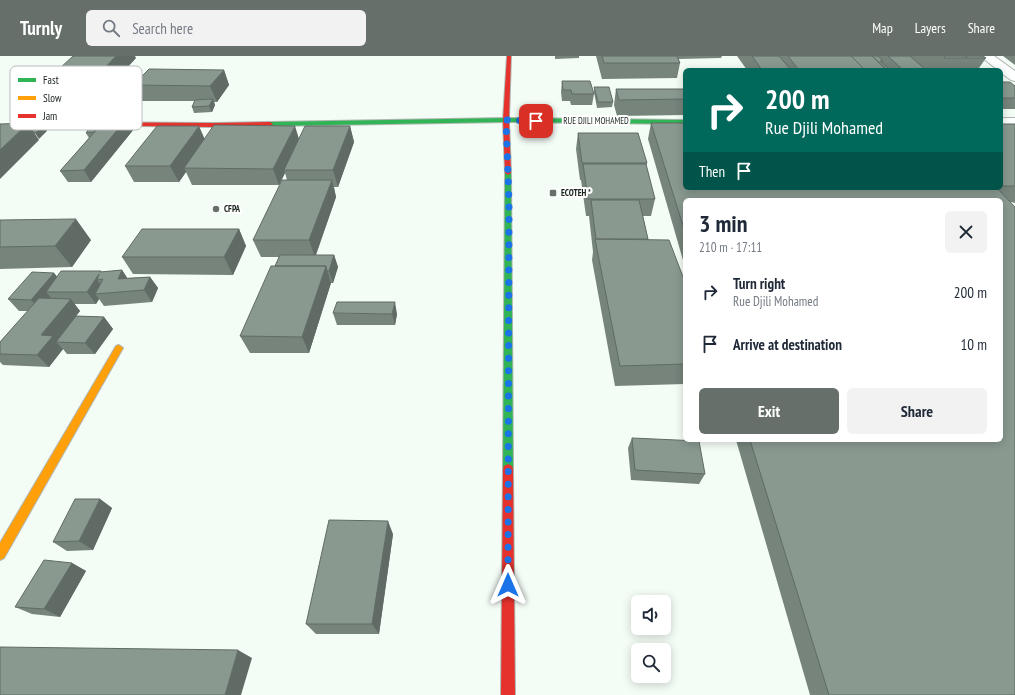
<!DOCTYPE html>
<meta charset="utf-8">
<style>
:root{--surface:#fff;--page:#f2f2f3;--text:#1f2937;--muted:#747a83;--accent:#666f69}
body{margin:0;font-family:"PT Sans Narrow",sans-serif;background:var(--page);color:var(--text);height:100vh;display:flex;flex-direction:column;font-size:15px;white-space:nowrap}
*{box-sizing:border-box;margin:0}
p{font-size:13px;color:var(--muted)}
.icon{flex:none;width:22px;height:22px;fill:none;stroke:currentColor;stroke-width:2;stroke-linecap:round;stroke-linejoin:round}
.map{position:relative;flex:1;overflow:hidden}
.panel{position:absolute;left:683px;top:142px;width:320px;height:244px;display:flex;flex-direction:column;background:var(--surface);border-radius:6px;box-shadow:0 2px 10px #0003}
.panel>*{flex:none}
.guide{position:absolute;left:683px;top:12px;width:320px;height:122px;border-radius:6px;box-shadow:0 2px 10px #0003;background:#00695c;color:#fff;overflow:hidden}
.controls{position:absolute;left:631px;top:539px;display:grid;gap:8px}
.controls a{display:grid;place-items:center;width:40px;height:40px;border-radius:6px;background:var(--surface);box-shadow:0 2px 10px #0003;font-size:20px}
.pin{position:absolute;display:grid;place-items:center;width:34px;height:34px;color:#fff;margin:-17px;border-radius:8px;box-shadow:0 2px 6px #0006}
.me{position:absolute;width:44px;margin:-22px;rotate:0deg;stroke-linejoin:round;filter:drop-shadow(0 0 3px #0008)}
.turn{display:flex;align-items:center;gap:14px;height:84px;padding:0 16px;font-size:18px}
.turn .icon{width:52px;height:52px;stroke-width:2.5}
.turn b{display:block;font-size:28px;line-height:34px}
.then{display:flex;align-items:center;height:38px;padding:0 16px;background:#0003;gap:8px;font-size:15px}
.round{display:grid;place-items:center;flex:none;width:42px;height:42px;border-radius:6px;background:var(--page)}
.overview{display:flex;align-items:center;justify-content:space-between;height:68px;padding:0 16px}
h1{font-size:24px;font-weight:700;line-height:30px}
.primary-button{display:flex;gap:8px;margin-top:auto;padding:8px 16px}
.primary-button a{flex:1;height:46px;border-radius:6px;background:var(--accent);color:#fff;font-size:16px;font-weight:700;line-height:46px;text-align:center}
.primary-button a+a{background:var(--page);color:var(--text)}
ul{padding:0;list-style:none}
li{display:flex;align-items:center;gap:12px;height:52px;padding:0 16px}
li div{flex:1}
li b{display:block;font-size:15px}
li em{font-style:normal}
header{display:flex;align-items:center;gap:24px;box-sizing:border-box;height:56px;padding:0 20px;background:var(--accent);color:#fff}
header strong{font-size:19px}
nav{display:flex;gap:22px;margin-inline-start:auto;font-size:14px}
.search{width:280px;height:36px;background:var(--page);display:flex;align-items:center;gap:10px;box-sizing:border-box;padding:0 14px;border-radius:6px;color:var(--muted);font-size:15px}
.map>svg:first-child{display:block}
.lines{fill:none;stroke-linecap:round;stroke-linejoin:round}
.street-casing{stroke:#afb7b1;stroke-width:2}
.fast-casing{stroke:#afb7b1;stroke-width:2}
.slow-casing{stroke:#afb7b1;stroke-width:2}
.jam-casing{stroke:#afb7b1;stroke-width:2}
.street{fill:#fdfffe;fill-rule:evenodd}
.fast{fill:#30b455;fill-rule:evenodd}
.slow{fill:#ff9f0a;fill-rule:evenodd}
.jam{fill:#e5322d;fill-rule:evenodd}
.wall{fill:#76847c}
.shaded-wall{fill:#606b65}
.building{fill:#899990;stroke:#606b65}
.route{stroke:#1a73e8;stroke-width:7;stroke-dasharray:0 12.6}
.poi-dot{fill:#666f69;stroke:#fff;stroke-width:1.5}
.labels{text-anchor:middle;stroke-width:4;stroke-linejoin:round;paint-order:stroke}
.far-street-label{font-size:9px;fill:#1a231d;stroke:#fff}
.far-poi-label{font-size:9px;font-weight:bold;fill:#1a231d;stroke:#fff;text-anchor:start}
.key{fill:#fff;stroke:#babdbb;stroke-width:1}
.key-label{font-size:11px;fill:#1a231d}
</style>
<header>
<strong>Turnly</strong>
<div class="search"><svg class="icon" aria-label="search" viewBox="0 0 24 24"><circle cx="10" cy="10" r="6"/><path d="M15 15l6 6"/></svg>Search here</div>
<nav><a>Map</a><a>Layers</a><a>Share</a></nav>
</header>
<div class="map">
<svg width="1015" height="639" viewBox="0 0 1015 639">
<rect width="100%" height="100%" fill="#f4fcf6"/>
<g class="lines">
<defs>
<path id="street" d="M 980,0 L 994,0 L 1015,15 L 1015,25 L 1011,24 L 1001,17 L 1001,14 L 998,14 Z
M 1001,62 L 1015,62 L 1015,70 L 1001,70 Z"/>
<path id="fast" d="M 506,62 L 685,64 L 685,68 L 506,66 L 270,70 L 267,68 L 270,66 Z
M 508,115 L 511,117 L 513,413 L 512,416 L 508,418 L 504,416 L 503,413 L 505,117 Z"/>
<path id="slow" d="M 119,289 L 123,292 L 4,502 L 0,504 L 0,487 L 116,290 Z"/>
<path id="jam" d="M 507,0 L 511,0 L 509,64 L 511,117 L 508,119 L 505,117 L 503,64 Z
M 61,66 L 214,67 L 270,66 L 273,68 L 270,70 L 214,71 L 63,69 L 60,67 Z
M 508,408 L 512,410 L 513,413 L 515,639 L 501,639 L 503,413 L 504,410 Z"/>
</defs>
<use href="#street" class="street-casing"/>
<use href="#fast" class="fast-casing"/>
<use href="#slow" class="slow-casing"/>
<use href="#jam" class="jam-casing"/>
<use href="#street" class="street"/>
<use href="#fast" class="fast"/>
<use href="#slow" class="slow"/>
<use href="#jam" class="jam"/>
</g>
<path class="wall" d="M 555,0 L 579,0 L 579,2 L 555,3 Z
M 596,0 L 722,0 L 721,2 L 678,3 L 680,7 L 677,22 L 602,23 Z
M 737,0 L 983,0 L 986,2 L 979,12 L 961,12 L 960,13 L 938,13 L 937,14 L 747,14 Z
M 1003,0 L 1015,0 L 1015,9 Z
M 136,2 L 99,42 L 53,43 L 43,28 Z
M 224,14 L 229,29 L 217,46 L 214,46 L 215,49 L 212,56 L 194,57 L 192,51 L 195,45 L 141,45 L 133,29 Z
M 562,25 L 594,38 L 592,49 L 571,49 L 570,45 L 562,45 L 561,36 Z
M 1001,26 L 1015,30 L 1015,53 L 1001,53 Z
M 594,31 L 613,46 L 612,51 L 597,52 L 594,36 Z
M 616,33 L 685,33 L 685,59 L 617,60 L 614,49 Z
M 128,61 L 134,73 L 91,126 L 68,126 L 60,115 L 89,82 L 86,77 L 102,68 Z
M 651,67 L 685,132 L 1001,132 L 1001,68 L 1015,68 L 1015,147 L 1011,146 L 1015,639 L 810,639 L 736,384 L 1001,384 L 685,144 L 685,211 L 648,83 Z
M 350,70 L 354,86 L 338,131 L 334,131 L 336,141 L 316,199 L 334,199 L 338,211 L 333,227 L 331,227 L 309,297 L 250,297 L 240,280 L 275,210 L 279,201 L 261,201 L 253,184 L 287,124 L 285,117 L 279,129 L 192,129 L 186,116 L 179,126 L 134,126 L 125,110 L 204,82 L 299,83 Z
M 578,77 L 647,107 L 646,110 L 655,143 L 651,160 L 643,160 L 648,183 L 685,226 L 685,328 L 615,330 L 592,204 L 593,196 L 589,160 L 586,160 L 581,124 L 580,124 L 576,93 Z
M 0,164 L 91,184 L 72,211 L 0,213 Z
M 239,173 L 246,190 L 233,219 L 133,218 L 122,201 Z
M 122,214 L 127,222 L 150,221 L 158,232 L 152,246 L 104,250 L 99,243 L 96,248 L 74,248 L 80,255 L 76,260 L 104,261 L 113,273 L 95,298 L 67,298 L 63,293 L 49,311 L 3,309 L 0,306 L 0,286 L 28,255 L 19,255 L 8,243 L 54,217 L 57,221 L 101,215 L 102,216 Z
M 333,257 L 397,258 L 395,269 L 337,269 Z
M 632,382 L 705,418 L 699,428 L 631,424 L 628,392 Z
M 100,443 L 112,452 L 93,494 L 67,495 L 53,486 Z
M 393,478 L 379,578 L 316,578 L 306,568 Z
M 72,507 L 86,515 L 60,561 L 32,558 L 15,551 Z"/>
<path class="shaded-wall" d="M 116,0 L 135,0 L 136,2 L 99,42 L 90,27 Z
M 224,14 L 229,29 L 217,46 L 210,30 Z
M 213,43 L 215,49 L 212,56 L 209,50 Z
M 128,61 L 134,73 L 91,126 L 84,114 Z
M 28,67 L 39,84 L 0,123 L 0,94 Z
M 44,70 L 47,75 L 39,83 L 35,77 Z
M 199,70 L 206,86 L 184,112 L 186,116 L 179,126 L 170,110 Z
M 295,70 L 300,86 L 284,114 L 285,117 L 279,129 L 273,113 Z
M 350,70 L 354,86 L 338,131 L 333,114 Z
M 332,124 L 336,141 L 315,201 L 309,184 Z
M 76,163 L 91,184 L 72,211 L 55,190 Z
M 239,173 L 246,190 L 233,219 L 224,201 Z
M 334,199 L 338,211 L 333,227 L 329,215 Z
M 326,210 L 331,227 L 309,297 L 302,281 Z
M 122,214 L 130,226 L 118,223 Z
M 54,217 L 64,229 L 46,236 L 52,243 L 42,255 L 31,244 Z
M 99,218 L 103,223 L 97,224 L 105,234 L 95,238 L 99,243 L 96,248 L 87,236 Z
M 150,221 L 158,232 L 152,246 L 144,234 Z
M 71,243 L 80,255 L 56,286 L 63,293 L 49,311 L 37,299 L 41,279 Z
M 395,246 L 397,258 L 395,269 L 392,258 Z
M 104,261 L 113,273 L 95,298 L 85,287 Z
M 100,443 L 112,452 L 93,494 L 79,485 Z
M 388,465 L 393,478 L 379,578 L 372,568 Z
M 72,507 L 86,515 L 60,561 L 44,553 Z
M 238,594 L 252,602 L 241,639 L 225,639 Z"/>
<path class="building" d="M 73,0 L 116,0 L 90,27 L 43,28 Z
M 602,0 L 677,0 L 680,7 L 604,7 Z
M 752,0 L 779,0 L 791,14 L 762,14 Z
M 788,0 L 851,0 L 865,14 L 799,14 Z
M 851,0 L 872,0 L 887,14 L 865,14 Z
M 872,0 L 878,0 L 883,5 L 880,5 L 890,14 L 887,14 Z
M 888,0 L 910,0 L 926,14 L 903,14 Z
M 945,0 L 983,0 L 986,2 L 968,2 L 965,0 L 967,2 L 944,2 Z
M 149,13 L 224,14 L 210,30 L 133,29 Z
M 562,25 L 590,25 L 594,38 L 572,38 L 571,34 L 563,34 Z
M 1001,26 L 1010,26 L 1015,30 L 1015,42 L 1001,42 Z
M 594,31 L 609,31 L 613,46 L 598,46 Z
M 616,33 L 685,33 L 685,43 L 619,44 Z
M 213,43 L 209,50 L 192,51 L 195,44 Z
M 128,61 L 84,114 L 60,115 L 107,62 Z
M 28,67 L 0,94 L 0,68 Z
M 651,67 L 685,67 L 685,132 L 997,132 L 1015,151 L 1015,639 L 829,639 L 750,384 L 1001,384 L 1001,144 L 685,144 L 685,176 Z
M 92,68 L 102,68 L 94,76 L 86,77 Z
M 1001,68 L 1015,68 L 1015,130 L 1001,130 Z
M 214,69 L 295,70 L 273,113 L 184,112 Z
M 30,70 L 44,70 L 35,77 Z
M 157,70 L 199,70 L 170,110 L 125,110 Z
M 305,70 L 350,70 L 333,114 L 284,114 Z
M 578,77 L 638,77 L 647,107 L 582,107 Z
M 583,108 L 646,108 L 655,143 L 588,143 Z
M 282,124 L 332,124 L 309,184 L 253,184 Z
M 591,144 L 639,144 L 648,183 L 596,183 Z
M 76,163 L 55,190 L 0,191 L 0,164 Z
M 142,173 L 239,173 L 224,201 L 122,201 Z
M 595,183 L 669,184 L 685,226 L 685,308 L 620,310 Z
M 280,199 L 334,199 L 329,215 L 327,215 L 326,210 L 275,210 Z
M 271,210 L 326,210 L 302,281 L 240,280 Z
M 122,214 L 118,223 L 150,221 L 144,234 L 95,238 L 103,223 L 97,224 L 99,218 L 87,236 L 46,236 L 61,215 L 101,215 L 100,216 Z
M 32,216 L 54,217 L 31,244 L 8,243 Z
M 39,242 L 71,243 L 41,279 L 53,280 L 37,299 L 0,298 L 0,286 Z
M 337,246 L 395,246 L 392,258 L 333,257 Z
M 76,260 L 104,261 L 85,287 L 56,286 Z
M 632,382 L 699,385 L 705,418 L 635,414 Z
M 75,443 L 100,443 L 79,485 L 53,486 Z
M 329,464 L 388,465 L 372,568 L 306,568 Z
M 44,504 L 72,507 L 44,553 L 15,551 Z
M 0,591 L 238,594 L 225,639 L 0,639 Z"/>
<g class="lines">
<path class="route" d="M 508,529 L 509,146 L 506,64 L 536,65"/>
</g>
<g class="poi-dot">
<rect x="549" y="133" width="8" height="8" rx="2"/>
<circle cx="216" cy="153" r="4"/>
</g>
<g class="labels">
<g class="far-street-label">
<text x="596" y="68">RUE DJILI MOHAMED</text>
</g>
<g class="far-poi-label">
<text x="561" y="140">ECOTEH *</text>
<text x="224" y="156">CFPA</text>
</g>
</g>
<rect x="10" y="10" width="132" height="64" rx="6" class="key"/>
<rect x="18" y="22" width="18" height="4" fill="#30b455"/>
<rect x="18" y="40" width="18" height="4" fill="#ff9f0a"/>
<rect x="18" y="58" width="18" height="4" fill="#e5322d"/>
<g class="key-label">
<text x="43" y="28">Fast</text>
<text x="43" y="46">Slow</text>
<text x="43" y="64">Jam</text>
</g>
</svg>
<div class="controls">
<a><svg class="icon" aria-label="sound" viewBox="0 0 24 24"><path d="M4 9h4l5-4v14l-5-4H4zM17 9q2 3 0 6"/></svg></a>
<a><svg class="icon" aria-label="search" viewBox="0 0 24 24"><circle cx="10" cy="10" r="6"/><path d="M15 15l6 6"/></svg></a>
</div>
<div class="pin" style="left:536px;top:65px;background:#d93025"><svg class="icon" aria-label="arrive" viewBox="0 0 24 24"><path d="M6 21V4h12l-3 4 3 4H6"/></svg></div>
<svg class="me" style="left:508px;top:529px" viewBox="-20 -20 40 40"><path d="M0-17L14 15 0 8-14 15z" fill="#1a73e8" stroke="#fff" stroke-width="4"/></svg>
<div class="guide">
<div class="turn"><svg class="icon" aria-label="right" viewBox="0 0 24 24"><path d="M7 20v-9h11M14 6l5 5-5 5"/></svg><div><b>200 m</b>Rue Djili Mohamed</div></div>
<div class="then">Then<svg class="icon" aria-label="arrive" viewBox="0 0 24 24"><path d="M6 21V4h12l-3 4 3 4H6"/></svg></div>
</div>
<section class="panel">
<div class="overview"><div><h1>3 min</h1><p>210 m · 17:11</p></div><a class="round"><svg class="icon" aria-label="close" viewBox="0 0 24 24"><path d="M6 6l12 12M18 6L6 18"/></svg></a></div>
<ul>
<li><svg class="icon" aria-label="right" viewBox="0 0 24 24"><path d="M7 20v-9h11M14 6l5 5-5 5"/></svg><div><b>Turn right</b><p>Rue Djili Mohamed</p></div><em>200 m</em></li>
<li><svg class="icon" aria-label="arrive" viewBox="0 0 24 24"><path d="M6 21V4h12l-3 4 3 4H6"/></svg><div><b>Arrive at destination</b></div><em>10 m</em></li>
</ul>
<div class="primary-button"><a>Exit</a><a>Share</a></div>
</section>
</div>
